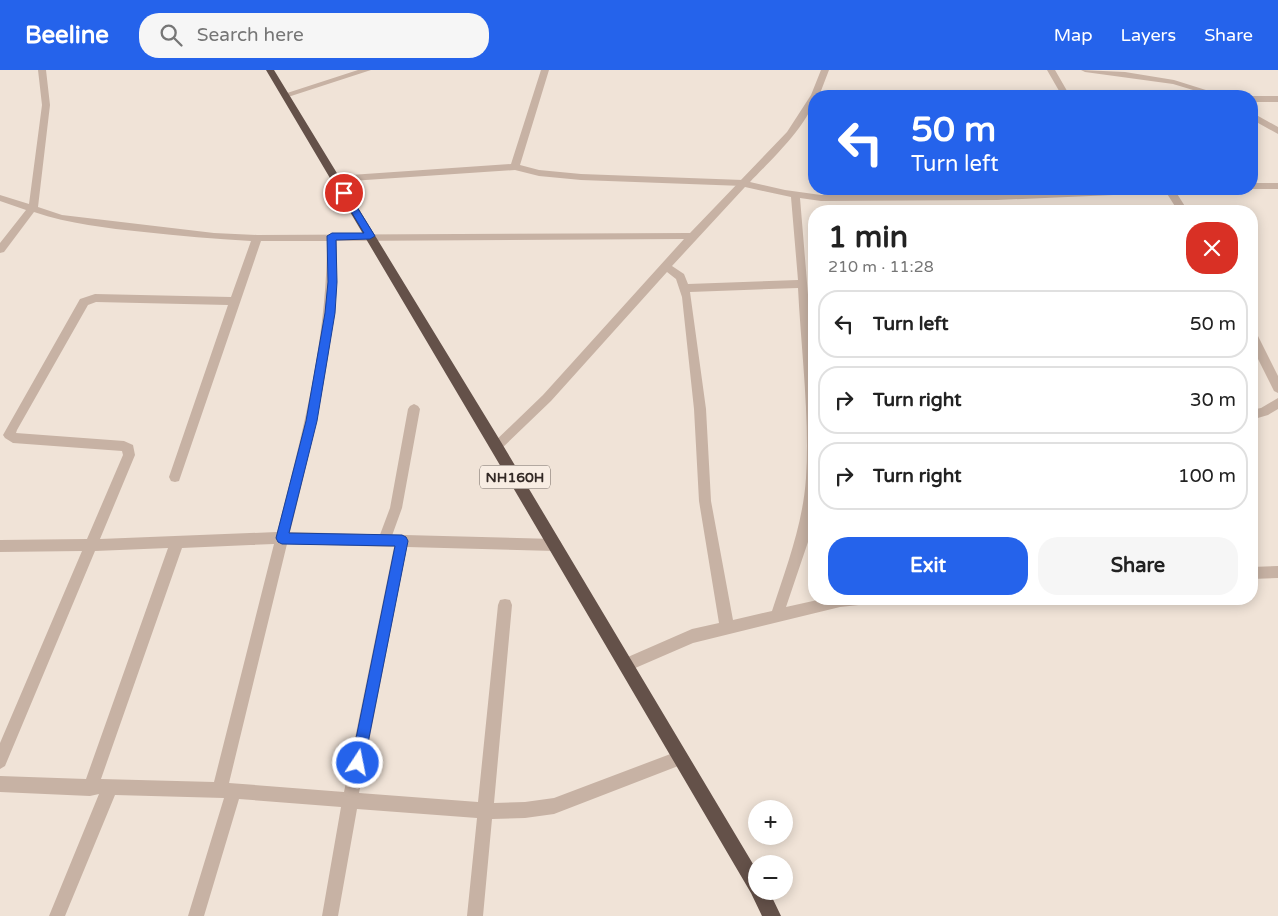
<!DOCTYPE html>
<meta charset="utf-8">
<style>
:root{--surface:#fff;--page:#f6f6f6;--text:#222;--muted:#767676;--line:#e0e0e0;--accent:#2563eb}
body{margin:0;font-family:"Varela Round",sans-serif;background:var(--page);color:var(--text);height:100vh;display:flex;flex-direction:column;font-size:19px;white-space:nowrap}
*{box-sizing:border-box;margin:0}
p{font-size:16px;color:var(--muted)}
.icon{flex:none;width:28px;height:28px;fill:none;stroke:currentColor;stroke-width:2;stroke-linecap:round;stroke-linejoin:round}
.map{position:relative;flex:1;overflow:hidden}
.drawer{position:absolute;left:808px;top:135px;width:450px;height:400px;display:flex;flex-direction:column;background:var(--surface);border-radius:20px;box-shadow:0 2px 12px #0003}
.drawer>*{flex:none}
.banner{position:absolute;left:808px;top:20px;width:450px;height:105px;border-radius:20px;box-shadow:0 2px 12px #0003;background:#2563eb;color:#fff;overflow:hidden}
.tools{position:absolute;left:748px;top:730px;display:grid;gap:10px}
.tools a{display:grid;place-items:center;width:45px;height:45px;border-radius:50%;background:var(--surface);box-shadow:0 2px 12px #0003;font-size:25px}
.pin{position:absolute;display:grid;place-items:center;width:42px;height:42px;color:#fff;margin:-21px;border:2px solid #fff;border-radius:50%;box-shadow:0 1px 5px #0007}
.me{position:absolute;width:55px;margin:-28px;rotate:11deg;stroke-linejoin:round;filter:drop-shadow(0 0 4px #0008)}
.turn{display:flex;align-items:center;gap:18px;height:105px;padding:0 20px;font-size:22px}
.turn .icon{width:65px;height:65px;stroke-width:2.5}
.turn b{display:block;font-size:35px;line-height:42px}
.round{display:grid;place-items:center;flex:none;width:52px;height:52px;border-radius:20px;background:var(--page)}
.overview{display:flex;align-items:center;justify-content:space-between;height:85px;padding:0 20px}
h1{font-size:30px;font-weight:700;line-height:38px}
.button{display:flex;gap:10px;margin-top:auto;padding:10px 20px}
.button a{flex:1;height:58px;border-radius:20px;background:var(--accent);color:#fff;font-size:20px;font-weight:700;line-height:58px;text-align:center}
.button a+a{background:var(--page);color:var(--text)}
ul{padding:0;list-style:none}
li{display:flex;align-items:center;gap:15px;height:68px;margin:0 10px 8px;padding:0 10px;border:2px solid var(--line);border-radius:20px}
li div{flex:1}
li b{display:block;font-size:19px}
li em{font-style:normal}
header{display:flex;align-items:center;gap:30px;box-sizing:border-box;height:70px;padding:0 25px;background:var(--accent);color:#fff}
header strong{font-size:24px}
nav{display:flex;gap:28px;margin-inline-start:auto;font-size:18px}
.search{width:350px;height:45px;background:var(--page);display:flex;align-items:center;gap:12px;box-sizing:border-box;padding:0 18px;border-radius:20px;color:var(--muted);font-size:19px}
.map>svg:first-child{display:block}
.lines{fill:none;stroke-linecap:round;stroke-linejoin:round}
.service{fill:#c7b2a4;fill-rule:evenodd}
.minor{fill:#c7b2a4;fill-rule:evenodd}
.trunk{fill:#645149;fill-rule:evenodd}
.route{fill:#2563eb;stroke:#184099}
.labels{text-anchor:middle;stroke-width:4;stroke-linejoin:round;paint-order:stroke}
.shield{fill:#f8ede3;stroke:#6e645e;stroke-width:1}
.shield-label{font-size:14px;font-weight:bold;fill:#332925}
</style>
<header>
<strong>Beeline</strong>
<div class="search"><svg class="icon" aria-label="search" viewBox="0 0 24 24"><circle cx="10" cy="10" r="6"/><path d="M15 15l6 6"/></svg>Search here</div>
<nav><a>Map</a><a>Layers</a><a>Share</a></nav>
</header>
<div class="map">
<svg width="1278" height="846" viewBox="0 0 1278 846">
<rect width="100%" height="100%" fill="#f0e3d7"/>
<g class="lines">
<path class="service" d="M 358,0 L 371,0 L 288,27 L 281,25 Z
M 541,0 L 549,0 L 520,95 L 539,100 L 581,104 L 743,110 L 748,113 L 743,116 L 581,110 L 539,106 L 515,100 L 336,112 L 331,109 L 336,106 L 511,94 Z
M 1164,119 L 1174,119 L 1188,141 L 1178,141 Z
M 1251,259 L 1255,260 L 1278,306 L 1278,323 L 1274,321 L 1251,275 Z
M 1278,328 L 1278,339 L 1268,345 L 1251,350 L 1251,340 L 1261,338 Z
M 414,334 L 418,336 L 420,339 L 402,438 L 389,474 L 384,476 L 379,474 L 378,470 L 390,438 L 408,339 L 410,336 Z"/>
<path class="minor" d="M 38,0 L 46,0 L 50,35 L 38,137 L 62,145 L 214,163 L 257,165 L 690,163 L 787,62 L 811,25 L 821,0 L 829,0 L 819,26 L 814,26 C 814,50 767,94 750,112 L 785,120 L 821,125 L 997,124 L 1117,119 L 1187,119 L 1182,122 L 997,130 L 821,131 L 800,128 L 814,297 L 814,436 L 808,472 L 786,537 L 822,529 L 870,529 L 868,534 L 840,537 L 693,573 L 626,602 L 621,600 L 619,595 L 621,590 L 692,559 L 719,553 L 699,431 L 694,339 L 682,227 L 676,209 L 667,202 L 551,331 L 500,380 L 492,380 L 490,376 L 543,325 L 684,169 L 337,171 C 338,271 314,366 290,462 L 555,469 L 560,471 L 562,475 L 560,479 L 555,481 L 407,477 L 359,723 L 478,732 L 498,535 L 500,530 L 505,529 L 510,530 L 512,535 L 494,733 L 525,732 L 554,728 L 681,680 L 686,683 L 689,688 L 686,693 L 554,744 L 525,748 L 492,749 L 483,846 L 467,846 L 477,748 L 357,739 L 338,846 L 322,846 L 341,737 L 239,729 L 204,846 L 188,846 L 224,728 L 115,725 L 65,846 L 49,846 L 99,724 L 90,726 L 0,722 L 0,706 L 86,709 L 168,478 L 95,481 L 5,696 L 0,699 L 0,673 L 82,481 L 0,482 L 0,470 L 87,469 L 123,385 L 122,381 L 13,373 L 5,368 L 3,365 L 80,229 L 95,224 L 231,227 L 251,171 C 215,169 179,166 144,162 C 106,158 70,154 34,142 L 4,182 L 0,183 L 0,173 L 26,140 L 0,131 L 0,125 L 29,134 L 42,35 ZM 745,117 L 791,127 L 798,210 L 688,214 L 684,204 L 672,196 ZM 261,171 L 327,171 C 327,271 302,366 277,462 L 100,469 L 135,385 L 133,375 L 124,371 L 16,363 L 17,360 L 88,235 L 96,232 L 228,235 L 169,407 L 171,411 L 175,412 L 179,411 ZM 798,218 C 801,279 810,348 806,408 C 803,454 786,498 772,541 L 733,550 L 711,431 L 706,339 L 690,222 ZM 274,474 L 214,712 L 101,709 L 182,478 ZM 287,474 L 394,477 L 344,722 L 229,713 Z
M 1047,0 L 1055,0 L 1070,26 L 1062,26 Z
M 1081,0 L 1125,2 L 1174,10 L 1225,26 L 1213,26 L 1173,14 L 1085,2 Z
M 1251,26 L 1278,26 L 1278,32 L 1251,32 Z
M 1251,42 L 1278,57 L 1278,64 L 1251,49 Z
M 1251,113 L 1278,113 L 1278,119 L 1251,119 Z
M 1278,496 L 1278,508 L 1251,509 L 1251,497 Z"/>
<path class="trunk" d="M 266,0 L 274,0 L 501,372 L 756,799 L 756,821 L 769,821 L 781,846 L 762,846 L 751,823 L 491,380 Z"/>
</g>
<path class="route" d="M 344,120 L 347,121 L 375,166 L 370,169 L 336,170 L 337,212 L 335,243 L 317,351 L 289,463 L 402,465 L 406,467 L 408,471 L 364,693 L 362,698 L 358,700 L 353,698 L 351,693 L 395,476 L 282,474 L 278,472 L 276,468 L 306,351 L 325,243 L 328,212 L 327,166 L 332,163 L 364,163 L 340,123 Z"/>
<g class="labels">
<rect class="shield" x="480" y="395.5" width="70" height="23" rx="4"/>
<g class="shield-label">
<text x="515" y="412">NH160H</text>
</g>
</g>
</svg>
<div class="tools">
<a>+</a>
<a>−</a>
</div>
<div class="pin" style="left:344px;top:123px;background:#d93025"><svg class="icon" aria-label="arrive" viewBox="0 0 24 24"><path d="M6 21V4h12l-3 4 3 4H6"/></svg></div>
<svg class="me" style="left:358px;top:693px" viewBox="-20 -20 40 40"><circle r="17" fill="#2563eb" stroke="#fff" stroke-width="3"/><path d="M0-11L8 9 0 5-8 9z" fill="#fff"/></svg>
<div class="banner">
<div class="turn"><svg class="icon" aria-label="left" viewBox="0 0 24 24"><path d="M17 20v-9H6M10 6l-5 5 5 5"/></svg><div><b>50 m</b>Turn left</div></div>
</div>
<section class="drawer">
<div class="overview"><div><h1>1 min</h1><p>210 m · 11:28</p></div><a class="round" style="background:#d93025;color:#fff"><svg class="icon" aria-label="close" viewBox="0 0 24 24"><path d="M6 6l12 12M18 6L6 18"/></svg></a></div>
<ul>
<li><svg class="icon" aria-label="left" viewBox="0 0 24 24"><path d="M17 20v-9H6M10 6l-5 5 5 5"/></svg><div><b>Turn left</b></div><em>50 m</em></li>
<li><svg class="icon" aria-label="right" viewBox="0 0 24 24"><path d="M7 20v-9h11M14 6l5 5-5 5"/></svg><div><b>Turn right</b></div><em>30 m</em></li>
<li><svg class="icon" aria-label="right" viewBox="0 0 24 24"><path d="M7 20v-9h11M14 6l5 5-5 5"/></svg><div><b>Turn right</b></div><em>100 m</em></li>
</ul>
<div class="button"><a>Exit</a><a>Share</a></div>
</section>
</div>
